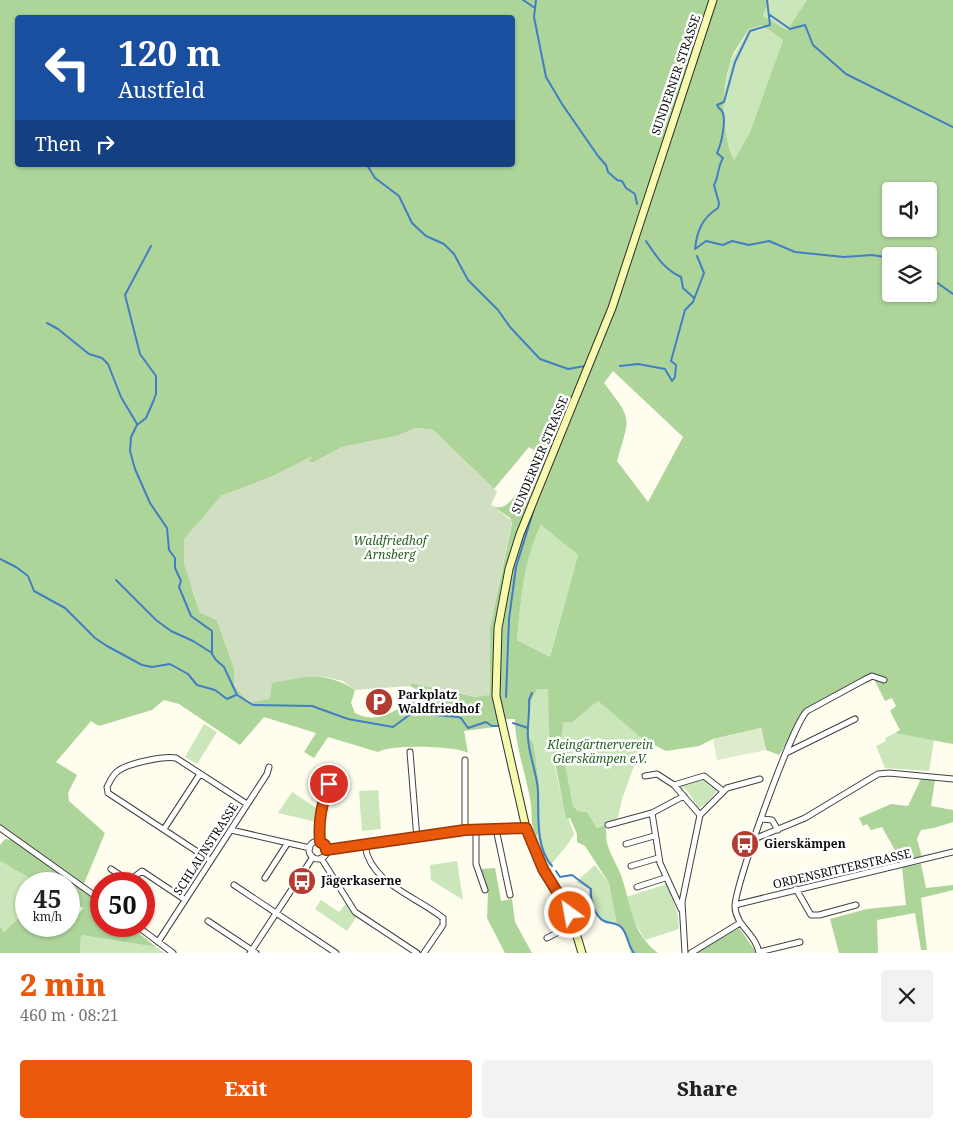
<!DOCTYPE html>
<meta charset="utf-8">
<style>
:root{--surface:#fff;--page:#f2f2f2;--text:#222;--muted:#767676;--accent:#ea580c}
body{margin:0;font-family:"Noto Serif",serif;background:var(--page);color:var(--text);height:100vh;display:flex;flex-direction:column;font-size:19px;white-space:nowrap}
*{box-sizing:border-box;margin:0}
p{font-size:16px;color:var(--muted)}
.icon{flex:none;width:28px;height:28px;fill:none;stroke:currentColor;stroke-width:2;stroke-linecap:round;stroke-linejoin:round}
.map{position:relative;height:953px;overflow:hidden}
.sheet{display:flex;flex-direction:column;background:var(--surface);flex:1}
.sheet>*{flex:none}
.top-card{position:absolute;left:15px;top:15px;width:500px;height:152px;border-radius:5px;box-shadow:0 1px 4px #0004;background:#1a4fa0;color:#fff;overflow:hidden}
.controls{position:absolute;left:882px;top:182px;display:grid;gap:10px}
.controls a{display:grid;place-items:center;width:55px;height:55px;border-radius:5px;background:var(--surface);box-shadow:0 1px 4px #0004;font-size:25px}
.speed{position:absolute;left:15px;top:872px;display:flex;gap:10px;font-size:25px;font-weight:700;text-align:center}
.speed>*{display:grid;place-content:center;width:65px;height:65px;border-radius:50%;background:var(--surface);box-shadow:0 1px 4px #0004;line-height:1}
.speed small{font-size:12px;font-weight:400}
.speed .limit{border:8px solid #d22;background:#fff;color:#111}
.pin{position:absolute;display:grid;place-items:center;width:42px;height:42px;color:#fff;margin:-21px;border:2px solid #fff;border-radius:50%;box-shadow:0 1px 5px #0007}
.me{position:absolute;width:55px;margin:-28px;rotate:328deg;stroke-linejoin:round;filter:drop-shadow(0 0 4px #0008)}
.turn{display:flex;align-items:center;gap:18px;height:105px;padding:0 20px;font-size:22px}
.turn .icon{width:65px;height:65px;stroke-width:2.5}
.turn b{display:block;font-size:35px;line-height:42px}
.then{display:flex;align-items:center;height:48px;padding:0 20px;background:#0003;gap:10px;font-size:19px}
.round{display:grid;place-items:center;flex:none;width:52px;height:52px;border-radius:5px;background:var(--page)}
.overview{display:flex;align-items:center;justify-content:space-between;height:85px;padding:0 20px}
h1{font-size:30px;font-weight:800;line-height:38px;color:var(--accent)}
.cta{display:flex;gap:10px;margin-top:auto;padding:10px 20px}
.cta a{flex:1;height:58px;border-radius:5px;background:var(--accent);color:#fff;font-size:20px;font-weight:800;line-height:58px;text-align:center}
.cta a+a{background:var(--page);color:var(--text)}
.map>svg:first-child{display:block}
.green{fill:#cbe6ba}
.forest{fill:#add59a;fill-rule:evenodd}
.cemetery{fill:#d0dec1}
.pitch{fill:#ddedcb}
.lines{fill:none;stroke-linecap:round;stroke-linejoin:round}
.stream{stroke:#427ec3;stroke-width:2}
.minor-casing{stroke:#404040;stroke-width:7}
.secondary-casing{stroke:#2f2f2f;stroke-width:9}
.minor{stroke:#fff;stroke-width:5}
.secondary{stroke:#f7f9ad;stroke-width:7}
.route-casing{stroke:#983908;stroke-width:12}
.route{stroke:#ea580c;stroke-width:9}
.labels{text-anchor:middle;stroke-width:5;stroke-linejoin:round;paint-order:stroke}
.street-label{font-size:12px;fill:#0d0d0d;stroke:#fff}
.park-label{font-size:12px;font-style:italic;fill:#266022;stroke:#fff}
.poi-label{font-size:12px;font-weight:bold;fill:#0d0d0d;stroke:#fff;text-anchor:start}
</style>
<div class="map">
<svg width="953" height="953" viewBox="0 0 953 953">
<rect width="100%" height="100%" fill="#fefdee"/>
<path class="green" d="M 769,0 L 807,0 L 787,30 L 763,16 Z
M 762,25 L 783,40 L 750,132 L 734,160 L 724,130 L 724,96 L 730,62 L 749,29 Z
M 541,525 L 578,555 L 550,657 L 517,640 C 521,600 523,561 541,525 Z
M 537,689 L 549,689 C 548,739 556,787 574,834 L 568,844 L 548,868 L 535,836 L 539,833 L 539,785 L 534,745 L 528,735 L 531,702 Z
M 598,701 L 644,739 L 622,799 L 618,818 L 597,828 L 587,812 L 578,811 L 573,806 L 561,741 L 562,722 L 571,723 Z
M 204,724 L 217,732 L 197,764 L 185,757 Z
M 895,733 L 934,740 L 929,771 L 885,768 L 876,746 L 886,741 L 885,738 Z
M 704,778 L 718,790 L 706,804 L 699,808 L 696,807 L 696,803 L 684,787 L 682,792 L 679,785 Z
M 378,790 L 381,829 L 362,831 L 359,791 Z
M 292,792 L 318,809 L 317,822 L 278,813 Z
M 0,861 L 40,884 L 26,884 L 26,911 L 4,932 L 0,926 Z
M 457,861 L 463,900 L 431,880 L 430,865 Z
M 595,865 L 609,883 L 617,925 L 601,921 L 589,896 L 589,889 L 576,882 Z
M 667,884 L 678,915 L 679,929 L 645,940 L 632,917 L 626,897 Z
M 321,900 L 339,912 L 347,902 L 357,916 L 347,931 L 315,909 Z
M 81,935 L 156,947 L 165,953 L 80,953 Z"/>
<path class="forest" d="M 0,0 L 769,0 L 763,16 L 787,30 L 807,0 L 953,0 L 953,744 L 895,733 L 900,730 L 890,711 L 896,706 L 892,698 L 885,701 L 874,679 L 805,714 L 779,755 L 766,750 L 761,728 L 713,739 L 699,746 L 666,751 L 643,739 L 598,701 L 571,723 L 563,722 L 561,741 L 573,806 L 578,811 L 587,812 L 597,828 L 604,825 C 608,832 605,836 607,843 C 610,854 617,865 621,875 C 631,904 631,933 658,953 L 631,953 L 624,930 L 617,925 L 609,883 L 585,846 L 577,842 L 577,834 L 570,818 L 566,818 L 549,732 L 548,689 L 537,689 L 531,702 L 528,735 L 534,745 L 539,785 L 539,833 L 535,836 C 531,825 532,816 531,805 C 527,776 515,748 515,719 L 506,719 L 495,727 L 464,731 L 468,753 C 456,746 390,744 378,752 L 328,737 L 314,758 L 304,752 L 316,733 L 264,717 L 240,745 L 179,704 L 164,700 L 152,710 L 99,726 L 91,721 L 56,762 L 77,775 L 68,793 L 69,801 L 105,833 L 83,886 L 0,824 ZM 18,18 L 512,18 L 512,165 L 18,165 ZM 762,25 L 783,40 L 750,132 L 734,160 C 721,130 721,95 730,63 C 733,51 743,39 749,29 ZM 891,191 L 929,191 L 929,229 L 891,229 ZM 891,256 L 929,256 L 929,294 L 891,294 ZM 613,371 L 683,437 L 648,502 L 617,461 C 630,415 633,421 604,383 ZM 416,428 L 433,430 L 494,489 L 529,447 L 534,450 C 529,465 514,519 491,505 L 510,518 L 512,523 L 490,627 L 490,645 L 476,697 L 412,683 L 410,686 L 423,693 C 401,705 382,727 355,713 L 351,703 L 355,690 C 333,674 299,673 273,682 C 265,685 256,697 249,703 L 234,685 L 234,668 L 217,620 L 200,612 L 192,590 L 221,496 L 271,477 L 312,457 L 308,461 L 312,463 L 343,447 L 397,436 ZM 541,525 L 578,555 L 550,657 L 517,640 C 521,601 523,561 541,525 Z
M 921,779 L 935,780 L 931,806 L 953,810 L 953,822 L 934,828 L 921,830 L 917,839 L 922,857 L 901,861 L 882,827 L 871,830 L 867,824 L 863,826 L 859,818 L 891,804 L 908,806 Z
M 5,839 L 14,840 L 101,904 L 101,926 L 130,926 L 156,947 L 81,935 L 80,953 L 0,953 L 0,926 L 4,932 L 26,911 L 26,926 L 60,926 L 67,930 L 83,908 L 69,900 L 69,884 L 40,884 L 0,861 L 0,845 Z
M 921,864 L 926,888 L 953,885 L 953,890 L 921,898 L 927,950 L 921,950 L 915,913 L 877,920 L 878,953 L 839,953 L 830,919 L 867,909 L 906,905 L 902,867 Z
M 495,868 L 501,901 L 512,899 L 515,922 L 532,953 L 505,953 L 487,918 L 488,893 L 481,869 Z
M 739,928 L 757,953 L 697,953 Z"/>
<path class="cemetery" d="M 416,428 L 433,430 L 494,489 L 497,492 L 491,505 L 512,521 L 490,627 L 490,695 L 476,697 L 412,683 L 410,686 L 355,690 L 343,681 L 325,677 L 305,677 L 272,683 L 270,699 L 249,703 L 234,685 L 234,668 L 217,620 L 200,613 L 184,564 L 184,539 L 221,496 L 271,477 L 312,456 L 309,461 L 312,463 L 343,447 L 397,436 Z"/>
<path class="pitch" d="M 761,728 L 766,750 L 717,760 L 713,739 Z"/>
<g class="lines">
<path class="stream" d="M 523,0 L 535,8
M 536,0 L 534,17 L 546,77 L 562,104 L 598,156 L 606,165 L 608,172 L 617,180 L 622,181 L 626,188 L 635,194 L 637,204
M 770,15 L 790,29 L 805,25 L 813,45 L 846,74 L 953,127
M 367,165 L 375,178 L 399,196 L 412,223 L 426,236 L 444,244 L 454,254 L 468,280 L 498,310 L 510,327 L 540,359 L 568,369 L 585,366
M 646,241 C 656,256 664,269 681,277 L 683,288 L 694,298
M 151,246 L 125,295 L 140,354 L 156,376 L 156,394 L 153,402 L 146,418 L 137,425 L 131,437 L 130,451 L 135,469 L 150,503 L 167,528 L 169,550 L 175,558 L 175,568 L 181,581 L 179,587 L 191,616 L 212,631 L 212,654 L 216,660 L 224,667 L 237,695 L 253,705 L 312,706 L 348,719 L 393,727 L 412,713
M 695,249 C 697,231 702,218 718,208 L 719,203 L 714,185 C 719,177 717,168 723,158 L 717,153 C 721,145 727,120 722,111 C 720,109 718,107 717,105 L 724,102 L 735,62 L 750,31 L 770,25 L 767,0
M 695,249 L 706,241 L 723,245 L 732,241 L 749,245 L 769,241 L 795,252 L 844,257 L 872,255 L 891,258
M 929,277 L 953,294
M 47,323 L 58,329 L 89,354 L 102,358 L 108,364 L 121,397 L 137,424
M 620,366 L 638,364 L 665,369 L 672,381 L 675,377 L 676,365 L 671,361 L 685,310 L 693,302 L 704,273 L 697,256
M 0,559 L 16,567 L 28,576 L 34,591 L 65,608 L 95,638 L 107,646 L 142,665 L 152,667 L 170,664 L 188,674 L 197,685 L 215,690 L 227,699 L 236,695
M 116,580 L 156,620 L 171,631 L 193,641 L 212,653
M 532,693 L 529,700 C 530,713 527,725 528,738 C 529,756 537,773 538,791 C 539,815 535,847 552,866
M 506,697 L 509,619 L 516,567 L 534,509
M 413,713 L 458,717 L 461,718 L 468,728 L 486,722 L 492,726 L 500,726
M 513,723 L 528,728
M 556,871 L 560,877 L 572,875 L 591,889 C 590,899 594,916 604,921 C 610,924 617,922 622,928 C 628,935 628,946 634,953"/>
<defs>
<path id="minor" d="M 410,752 L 417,839
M 786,753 L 855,719
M 645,776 L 657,774 L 674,785 L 700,815
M 674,785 L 704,776 L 723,791
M 652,813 L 684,796
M 762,819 L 772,820 L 778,830
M 608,825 L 652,813 L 660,863 L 681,909
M 0,828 L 101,900
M 164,829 L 200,774
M 496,829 L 510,895
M 231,830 L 310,848
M 465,830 L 465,760
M 476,830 L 476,864 L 485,890
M 754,839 L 805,818 L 878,774 L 889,773 L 953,779
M 320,841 L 321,806 L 329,784
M309 850a9 9 0 1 1 18 0a9 9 0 1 1-18 0Z
M 626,844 L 654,836
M 365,846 C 371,884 416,896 443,918 L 443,925 L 424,953
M 326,850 L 465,830 L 526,828
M 321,858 L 355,912 L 417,953
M 210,860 L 108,793 L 107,787 C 110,781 113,774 118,771 C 128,763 164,756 176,758 L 247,804
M 631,866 L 658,858
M 111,869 L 129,881 L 142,871 L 184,899
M 265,878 L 287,844
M 234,885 L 336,953
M 637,887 L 665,878
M 796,889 L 811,915 L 819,915 L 856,905
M 735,905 L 953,852
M 208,921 L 256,953
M 137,926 L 173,953
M 547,938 L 574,924
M 158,942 L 267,774 L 269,767
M 759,952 L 800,942
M 250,953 L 313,857
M 685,953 L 682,902 L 700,815 L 727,788 L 760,779
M 691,953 L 740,923
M 759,953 C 756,934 736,926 735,907 C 734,887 793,723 807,711 L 864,680 L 872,676 L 884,680"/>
<path id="secondary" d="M 582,953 L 570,913 L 543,869 L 526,828 L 496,696 L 498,628 L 509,569 L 520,534 L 612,308 L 713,0"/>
</defs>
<use href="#minor" class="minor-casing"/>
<use href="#secondary" class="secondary-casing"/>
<use href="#minor" class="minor"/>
<use href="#secondary" class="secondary"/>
</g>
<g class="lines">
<defs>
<path id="route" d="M 329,784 C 322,804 318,820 320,842 L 325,845 L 326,850 L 465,830 L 526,828 L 543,869 L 570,913"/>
</defs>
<use href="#route" class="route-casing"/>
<use href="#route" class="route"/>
</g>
<defs>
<symbol id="parking-disc" viewBox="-11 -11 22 22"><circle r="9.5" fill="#b33b2f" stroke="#fff"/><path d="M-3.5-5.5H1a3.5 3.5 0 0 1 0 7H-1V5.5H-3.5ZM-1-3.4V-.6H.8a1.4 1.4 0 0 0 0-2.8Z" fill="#fff"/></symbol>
<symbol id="bus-disc" viewBox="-11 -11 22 22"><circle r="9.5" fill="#b33b2f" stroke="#fff"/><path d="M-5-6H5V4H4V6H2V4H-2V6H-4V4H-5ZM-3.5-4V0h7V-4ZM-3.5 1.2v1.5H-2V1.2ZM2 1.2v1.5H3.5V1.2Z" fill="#fff"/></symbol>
</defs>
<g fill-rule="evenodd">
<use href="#parking-disc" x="363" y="686" width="32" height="32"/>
<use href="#bus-disc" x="729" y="828" width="32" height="32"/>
<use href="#bus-disc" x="286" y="865" width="32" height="32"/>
</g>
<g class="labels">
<g class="street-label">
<text transform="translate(676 75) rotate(-71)" y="4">SUNDERNER STRASSE</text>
<text transform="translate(540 455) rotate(-67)" y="4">SUNDERNER STRASSE</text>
<text transform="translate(206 849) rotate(-57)" y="4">SCHLAUNSTRASSE</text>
<text transform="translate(842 869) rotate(-13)" y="4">ORDENSRITTERSTRASSE</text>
</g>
<g class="park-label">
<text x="390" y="545">Waldfriedhof<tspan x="390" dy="14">Arnsberg</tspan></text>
<text x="600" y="749">Kleingärtnerverein<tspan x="600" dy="14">Gierskämpen e.V.</tspan></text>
</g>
<g class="poi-label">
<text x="398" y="699">Parkplatz<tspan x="398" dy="14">Waldfriedhof</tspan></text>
<text x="764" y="848">Gierskämpen</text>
<text x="321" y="885">Jägerkaserne</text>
</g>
</g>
</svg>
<div class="controls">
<a><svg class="icon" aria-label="sound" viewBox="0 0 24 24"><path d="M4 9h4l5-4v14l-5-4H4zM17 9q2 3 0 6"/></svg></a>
<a><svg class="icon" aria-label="layers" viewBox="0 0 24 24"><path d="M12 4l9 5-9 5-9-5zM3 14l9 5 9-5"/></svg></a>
</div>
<div class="speed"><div>45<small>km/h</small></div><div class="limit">50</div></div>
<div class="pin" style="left:329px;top:784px;background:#d93025"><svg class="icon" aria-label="arrive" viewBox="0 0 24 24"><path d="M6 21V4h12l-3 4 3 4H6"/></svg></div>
<svg class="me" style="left:570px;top:913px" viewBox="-20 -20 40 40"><circle r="17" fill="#ea580c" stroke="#fff" stroke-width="3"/><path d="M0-11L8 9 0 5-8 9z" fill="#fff"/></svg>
<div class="top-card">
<div class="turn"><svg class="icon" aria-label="left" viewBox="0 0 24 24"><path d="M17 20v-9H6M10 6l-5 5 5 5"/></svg><div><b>120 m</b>Austfeld</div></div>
<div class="then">Then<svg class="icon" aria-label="right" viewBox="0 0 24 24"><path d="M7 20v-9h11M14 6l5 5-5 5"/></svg></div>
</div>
</div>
<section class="sheet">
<div class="overview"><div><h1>2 min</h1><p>460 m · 08:21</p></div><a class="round"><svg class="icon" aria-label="close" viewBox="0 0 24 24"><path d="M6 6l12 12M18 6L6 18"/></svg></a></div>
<div class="cta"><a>Exit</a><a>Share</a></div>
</section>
